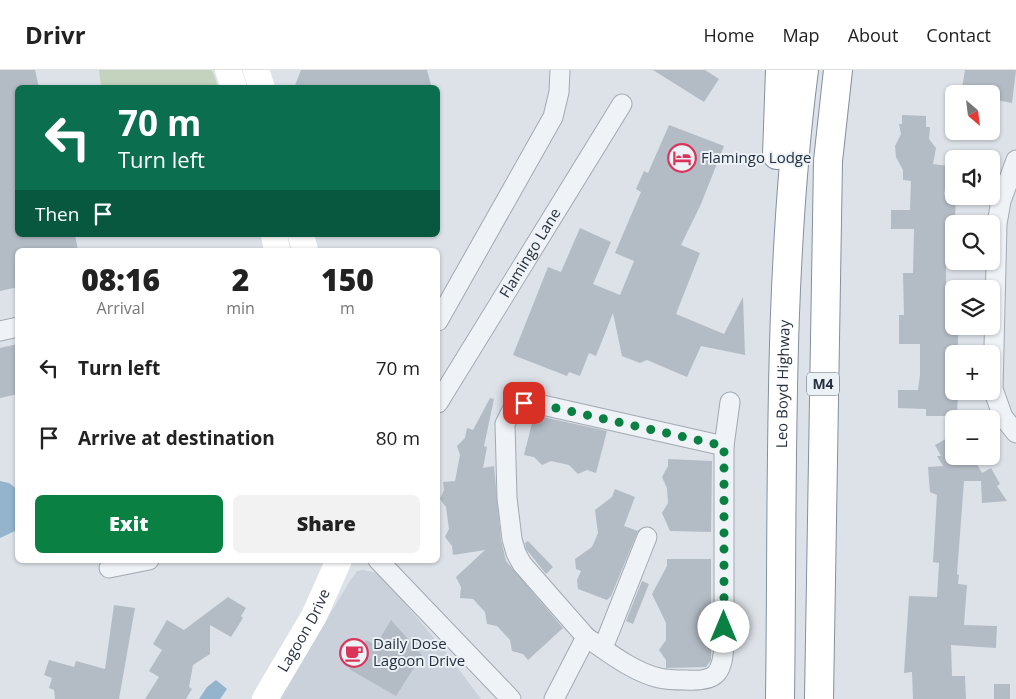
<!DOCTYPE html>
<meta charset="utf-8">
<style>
:root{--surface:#fff;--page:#f2f2f2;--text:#222;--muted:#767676;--line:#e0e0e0;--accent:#0b8043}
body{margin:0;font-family:"Open Sans",sans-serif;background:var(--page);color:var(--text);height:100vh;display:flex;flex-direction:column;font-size:19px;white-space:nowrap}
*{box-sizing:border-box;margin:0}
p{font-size:16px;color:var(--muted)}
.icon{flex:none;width:28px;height:28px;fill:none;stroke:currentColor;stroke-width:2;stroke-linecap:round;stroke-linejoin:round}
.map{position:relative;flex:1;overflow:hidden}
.drawer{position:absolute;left:15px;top:178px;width:425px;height:315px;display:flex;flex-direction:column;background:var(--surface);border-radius:8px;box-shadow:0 1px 4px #0004}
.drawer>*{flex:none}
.guide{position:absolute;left:15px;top:15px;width:425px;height:152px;border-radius:8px;box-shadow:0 1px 4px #0004;background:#0b6e4f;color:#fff;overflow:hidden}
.needle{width:32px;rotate:152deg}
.tools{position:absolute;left:945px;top:15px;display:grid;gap:10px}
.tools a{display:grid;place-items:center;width:55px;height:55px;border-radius:8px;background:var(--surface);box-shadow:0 1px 4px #0004;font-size:25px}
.pin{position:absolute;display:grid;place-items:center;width:42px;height:42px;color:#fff;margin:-21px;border-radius:10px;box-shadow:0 2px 8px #0006}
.me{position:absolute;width:55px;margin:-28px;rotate:0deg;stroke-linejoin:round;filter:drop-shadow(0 0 4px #0008)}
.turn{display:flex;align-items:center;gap:18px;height:105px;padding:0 20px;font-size:22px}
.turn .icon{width:65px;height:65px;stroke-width:2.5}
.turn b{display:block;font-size:35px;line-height:42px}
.then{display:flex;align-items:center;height:48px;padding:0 20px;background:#0003;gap:10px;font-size:19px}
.eta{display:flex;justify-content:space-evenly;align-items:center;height:85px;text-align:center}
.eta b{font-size:30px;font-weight:800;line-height:35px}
.primary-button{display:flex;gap:10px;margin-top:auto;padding:10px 20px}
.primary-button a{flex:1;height:58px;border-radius:8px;background:var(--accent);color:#fff;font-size:20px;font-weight:800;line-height:58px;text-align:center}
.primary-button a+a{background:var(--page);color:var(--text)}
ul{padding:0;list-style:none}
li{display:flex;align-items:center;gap:15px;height:70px;padding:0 20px}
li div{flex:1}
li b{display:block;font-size:19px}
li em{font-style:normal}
header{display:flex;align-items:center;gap:30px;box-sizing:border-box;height:70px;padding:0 25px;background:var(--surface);border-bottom:1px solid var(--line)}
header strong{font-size:24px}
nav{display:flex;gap:28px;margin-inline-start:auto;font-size:18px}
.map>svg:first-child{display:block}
.built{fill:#cad1da}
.green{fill:#c4d3bd}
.water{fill:#93b4cc}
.building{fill:#b3bbc5}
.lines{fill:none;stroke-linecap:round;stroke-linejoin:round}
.street-casing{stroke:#a1a9b2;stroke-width:21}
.highway-casing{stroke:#8290a0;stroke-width:30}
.street{stroke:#eff2f6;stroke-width:19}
.secondary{stroke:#fff;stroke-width:26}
.highway{stroke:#fff;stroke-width:28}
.route{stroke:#0b8043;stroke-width:9;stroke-dasharray:0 16.2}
.labels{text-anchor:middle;stroke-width:4;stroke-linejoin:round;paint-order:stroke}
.shield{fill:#ecf1f5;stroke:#616b76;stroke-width:1}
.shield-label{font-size:14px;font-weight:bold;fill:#253140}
.poi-label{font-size:15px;fill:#253140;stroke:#ecf1f5;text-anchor:start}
.street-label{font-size:15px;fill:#253140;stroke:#ecf1f5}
</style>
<header>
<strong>Drivr</strong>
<nav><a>Home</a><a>Map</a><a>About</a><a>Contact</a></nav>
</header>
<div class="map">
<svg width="1016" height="629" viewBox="0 0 1016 629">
<rect width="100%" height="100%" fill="#dce2e8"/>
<path class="built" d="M 363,500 L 376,503 L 387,512 L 445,581 L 481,629 L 279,629 L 348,514 L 357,501 Z"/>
<path class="green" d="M 99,0 L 212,0 L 218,17 L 101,17 Z"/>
<path class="water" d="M 0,411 L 9,413 L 18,420 L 17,460 L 0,468 Z
M 216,610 L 227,619 L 220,629 L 199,629 L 207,617 Z"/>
<path class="building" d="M 0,0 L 35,0 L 39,18 L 18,18 L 18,165 L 75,165 L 78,180 L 18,180 L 18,217 L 0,221 Z
M 301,0 L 427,0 L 432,18 L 294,18 Z
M 653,0 L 705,0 L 719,9 L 704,32 Z
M 965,0 L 1016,0 L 1012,33 L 992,29 L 993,24 L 961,24 Z
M 902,45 L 926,46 L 926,57 L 930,57 L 929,69 L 936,78 L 933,94 L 948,96 L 944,125 L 956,126 L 953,197 L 946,197 L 946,240 L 954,239 L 954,256 L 958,256 L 958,284 L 954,284 L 954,321 L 958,321 L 957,346 L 926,346 L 926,339 L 898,338 L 898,320 L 918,320 L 920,305 L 920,274 L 899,274 L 899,245 L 904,245 L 903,203 L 913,203 L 914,159 L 891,159 L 891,140 L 910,140 L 911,111 L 903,110 L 903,100 L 896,87 L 895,76 L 901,64 L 899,54 L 902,54 Z
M 669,55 L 724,76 L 701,134 L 681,175 L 700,183 L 676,244 L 724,264 L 743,227 L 745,285 L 701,276 L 687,307 L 647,290 L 640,293 L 622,286 L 613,243 L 596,286 L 589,283 L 580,306 L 569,302 L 567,306 L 513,285 L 548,197 L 561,202 L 580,158 L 611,172 L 593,214 L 620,225 L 634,191 L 615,183 L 641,122 L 636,119 L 644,101 L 648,103 Z
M 18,274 L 18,324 L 0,328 L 0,278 Z
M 490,328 L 494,329 L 484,376 L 487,377 L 483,398 L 494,396 L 501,470 L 506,491 L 563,558 L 528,590 L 523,584 L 512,581 L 510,570 L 497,556 L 487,554 L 485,542 L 473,529 L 460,528 L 461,517 L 456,507 L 485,480 L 453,485 L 452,476 L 445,467 L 449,459 L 446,437 L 440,429 L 444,420 L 443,412 L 455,411 L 460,385 L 457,376 L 465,368 L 467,358 L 473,360 Z
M 534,345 L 607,361 L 596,403 L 587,400 L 578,404 L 569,395 L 551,391 L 542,395 L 534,387 L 524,385 Z
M 954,364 L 954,386 L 972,386 L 982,403 L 991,398 L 1000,414 L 997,416 L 1007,431 L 982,433 L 981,411 L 964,411 L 957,504 L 959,505 L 958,514 L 967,515 L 964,555 L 997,556 L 996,578 L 951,575 L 952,606 L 965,606 L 966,629 L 913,629 L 912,602 L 904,603 L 909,526 L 937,527 L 939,493 L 933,492 L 937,425 L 930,422 L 928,397 L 943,396 L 937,386 L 941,386 L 935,375 Z
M 668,389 L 712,391 L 711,462 L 670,461 L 662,443 L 668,433 L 667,418 L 662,407 L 668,396 Z
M 615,419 L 635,427 L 624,456 L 638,461 L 611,526 L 607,530 L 578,519 L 577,510 L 581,501 L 576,499 L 575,489 L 592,477 L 598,463 L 595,440 L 612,427 Z
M 528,471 L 553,497 L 546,504 L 526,479 L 525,473 Z
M 667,489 L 711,489 L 711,590 L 706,597 L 666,598 L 666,590 L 659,580 L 666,570 L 666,553 L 652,524 L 667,496 Z
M 642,511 L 649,514 L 633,554 L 626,551 Z
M 228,527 L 246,538 L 241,546 L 243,548 L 231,567 L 210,555 L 210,584 L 193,595 L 189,617 L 192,619 L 186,629 L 145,629 L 159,607 L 149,601 L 162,580 L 153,574 L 167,550 L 184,560 Z
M 114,535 L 135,538 L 119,629 L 55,629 L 54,620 L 49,618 L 52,608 L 44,605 L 49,590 L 74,597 L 76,591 L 105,599 Z
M 391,550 L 422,585 L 396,626 L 349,599 L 366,570 L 376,575 Z
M 994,614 L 1010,614 L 1010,629 L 994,629 Z"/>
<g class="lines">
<defs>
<g id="street">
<path d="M 1016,90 L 1001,131 L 997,154 L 993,319 L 1003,347 L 1016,363"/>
<path d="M 438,251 L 553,47 L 559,22 L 560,0"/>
<path d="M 0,261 L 18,257"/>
<path id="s1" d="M 438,333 L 622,34"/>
<path d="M 378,490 L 511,629"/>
<path d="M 109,498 L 149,490"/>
<path d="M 586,567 C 608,582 633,602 659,608 C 668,610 678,610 686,610 C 716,612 722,604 724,576 L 724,376 L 730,332"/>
<path d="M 603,578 L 647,467"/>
<path d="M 554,629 L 586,567 L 522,494 L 516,483 L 512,469 L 507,428 L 505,354 L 514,336 L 524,333 L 538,334 L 724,376"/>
</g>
<g id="highway">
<path d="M 777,85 L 780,0"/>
<path id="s3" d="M 780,629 C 783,419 777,208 804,0"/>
<path d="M 819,629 L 828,91 L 838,0"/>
</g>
</defs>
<use href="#street" class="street-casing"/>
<use href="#highway" class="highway-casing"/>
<use href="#street" class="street"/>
<g class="secondary">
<path d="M 228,0 L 234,18"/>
<path d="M 256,0 L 262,18"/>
<path d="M 274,165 L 277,180"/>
<path d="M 301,165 L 305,180"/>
<path id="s2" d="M 265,629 L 314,546 L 339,490"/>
</g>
<use href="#highway" class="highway"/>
</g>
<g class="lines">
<path class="route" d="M 524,333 L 538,334 L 724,376 L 724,557"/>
</g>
<defs>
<symbol id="hotel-ring" viewBox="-11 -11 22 22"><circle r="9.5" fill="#ecf1f5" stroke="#da345b" stroke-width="1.5"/><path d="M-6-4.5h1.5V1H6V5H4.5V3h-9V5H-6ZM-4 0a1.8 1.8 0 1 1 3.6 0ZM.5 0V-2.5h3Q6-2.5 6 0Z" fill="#da345b"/></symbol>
<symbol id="cafe-ring" viewBox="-11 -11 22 22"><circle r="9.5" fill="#ecf1f5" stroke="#da345b" stroke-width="1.5"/><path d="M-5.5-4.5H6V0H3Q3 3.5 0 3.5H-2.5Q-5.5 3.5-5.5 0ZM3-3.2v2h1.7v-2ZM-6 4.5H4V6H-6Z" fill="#da345b"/></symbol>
</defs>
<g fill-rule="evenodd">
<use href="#hotel-ring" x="666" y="72" width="32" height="32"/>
<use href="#cafe-ring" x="338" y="567" width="32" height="32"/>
</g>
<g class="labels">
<rect class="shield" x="807" y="302.5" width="32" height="23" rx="4"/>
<g class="shield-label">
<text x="823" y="319">M4</text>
</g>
<g class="poi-label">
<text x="701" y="93">Flamingo Lodge</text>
<text x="373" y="579">Daily Dose<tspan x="373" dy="17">Lagoon Drive</tspan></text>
</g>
<g class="street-label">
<text dy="5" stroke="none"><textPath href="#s1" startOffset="176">Flamingo Lane</textPath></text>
<text dy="5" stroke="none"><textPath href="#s3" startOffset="315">Leo Boyd Highway</textPath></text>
<text dy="5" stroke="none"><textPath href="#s2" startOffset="79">Lagoon Drive</textPath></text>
</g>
</g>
</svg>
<div class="tools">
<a><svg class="needle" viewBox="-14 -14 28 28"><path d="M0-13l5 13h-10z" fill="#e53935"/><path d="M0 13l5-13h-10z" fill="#767676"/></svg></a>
<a><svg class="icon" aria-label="sound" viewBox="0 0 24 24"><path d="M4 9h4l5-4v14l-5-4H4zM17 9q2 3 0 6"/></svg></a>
<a><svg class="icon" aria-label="search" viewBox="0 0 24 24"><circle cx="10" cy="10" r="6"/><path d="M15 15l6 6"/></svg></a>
<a><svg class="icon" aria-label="layers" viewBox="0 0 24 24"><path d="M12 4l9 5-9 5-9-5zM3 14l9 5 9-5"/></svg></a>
<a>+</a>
<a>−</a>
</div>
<div class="pin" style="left:524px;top:333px;background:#d93025"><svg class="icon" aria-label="arrive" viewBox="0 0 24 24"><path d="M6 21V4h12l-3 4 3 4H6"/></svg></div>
<svg class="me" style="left:724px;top:557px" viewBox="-20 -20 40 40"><circle r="19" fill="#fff"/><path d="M0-13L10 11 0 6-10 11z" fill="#0b8043"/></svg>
<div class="guide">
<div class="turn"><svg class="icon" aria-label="left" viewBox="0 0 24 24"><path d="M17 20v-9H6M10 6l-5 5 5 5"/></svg><div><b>70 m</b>Turn left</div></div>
<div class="then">Then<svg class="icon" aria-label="arrive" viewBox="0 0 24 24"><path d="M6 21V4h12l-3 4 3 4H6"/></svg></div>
</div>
<section class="drawer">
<div class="eta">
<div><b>08:16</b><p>Arrival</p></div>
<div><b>2</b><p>min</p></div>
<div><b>150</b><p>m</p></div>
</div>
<ul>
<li><svg class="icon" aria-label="left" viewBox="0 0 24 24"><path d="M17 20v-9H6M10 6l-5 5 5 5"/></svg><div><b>Turn left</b></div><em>70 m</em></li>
<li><svg class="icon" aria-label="arrive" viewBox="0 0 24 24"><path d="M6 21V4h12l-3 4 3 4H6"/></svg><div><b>Arrive at destination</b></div><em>80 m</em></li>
</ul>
<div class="primary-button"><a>Exit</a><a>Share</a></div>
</section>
</div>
